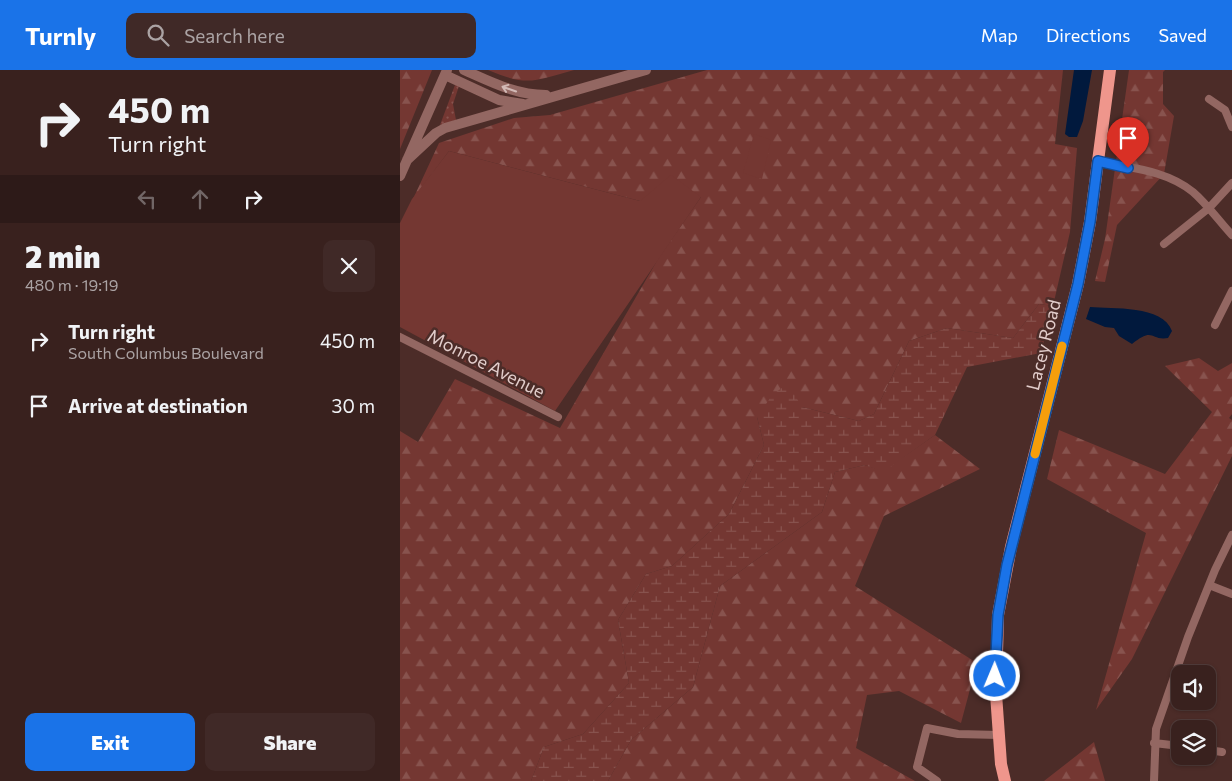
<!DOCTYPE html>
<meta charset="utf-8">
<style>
:root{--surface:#39211e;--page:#402927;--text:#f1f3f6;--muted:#aba3a4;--line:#533e3c;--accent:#1a73e8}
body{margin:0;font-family:Commissioner,sans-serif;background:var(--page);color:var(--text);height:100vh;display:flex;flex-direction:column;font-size:19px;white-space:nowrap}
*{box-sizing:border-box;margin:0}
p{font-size:16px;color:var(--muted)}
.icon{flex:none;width:28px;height:28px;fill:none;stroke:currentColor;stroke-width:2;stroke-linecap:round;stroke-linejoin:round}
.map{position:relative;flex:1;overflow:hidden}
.sheet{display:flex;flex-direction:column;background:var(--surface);width:400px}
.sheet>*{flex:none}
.top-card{background:#39211e;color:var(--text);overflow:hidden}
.tools{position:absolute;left:771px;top:595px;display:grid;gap:10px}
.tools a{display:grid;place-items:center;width:45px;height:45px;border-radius:10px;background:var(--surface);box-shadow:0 1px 4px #0004,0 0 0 1px var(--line);font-size:25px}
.pin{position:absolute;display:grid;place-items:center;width:42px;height:42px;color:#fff;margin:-51px -21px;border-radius:50% 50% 50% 0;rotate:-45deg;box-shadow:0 0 5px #0007}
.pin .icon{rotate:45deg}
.me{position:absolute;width:55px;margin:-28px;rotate:1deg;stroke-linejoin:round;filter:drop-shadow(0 0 4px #0008)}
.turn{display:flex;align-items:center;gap:18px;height:105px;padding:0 25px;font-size:22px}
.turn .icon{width:65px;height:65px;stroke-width:2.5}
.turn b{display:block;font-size:35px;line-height:42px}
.lanes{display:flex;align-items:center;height:48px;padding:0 25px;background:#0003;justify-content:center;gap:25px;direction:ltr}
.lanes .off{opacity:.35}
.round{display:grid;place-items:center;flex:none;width:52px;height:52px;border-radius:10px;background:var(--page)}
.overview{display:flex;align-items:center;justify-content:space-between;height:85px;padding:0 25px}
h1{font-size:30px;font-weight:800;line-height:38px}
.primary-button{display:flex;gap:10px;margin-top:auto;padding:10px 25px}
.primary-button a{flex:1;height:58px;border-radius:10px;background:var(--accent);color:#fff;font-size:20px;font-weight:800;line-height:58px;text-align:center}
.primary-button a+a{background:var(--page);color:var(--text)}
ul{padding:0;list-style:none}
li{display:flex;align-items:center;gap:15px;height:65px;padding:0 25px}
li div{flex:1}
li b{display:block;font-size:19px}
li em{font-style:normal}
header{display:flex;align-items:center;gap:30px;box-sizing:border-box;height:70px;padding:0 25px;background:var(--accent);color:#fff}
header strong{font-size:24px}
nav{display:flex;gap:28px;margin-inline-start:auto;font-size:18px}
.search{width:350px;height:45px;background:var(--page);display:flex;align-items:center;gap:12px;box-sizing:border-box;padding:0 18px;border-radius:10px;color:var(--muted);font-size:19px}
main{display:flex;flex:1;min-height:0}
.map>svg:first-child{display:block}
.grass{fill:url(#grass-dots)}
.forest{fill:url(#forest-firs)}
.wetland{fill:url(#wetland-marsh)}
.park{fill:#743732}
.water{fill:#01193d}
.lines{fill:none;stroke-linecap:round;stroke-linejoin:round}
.minor{stroke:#936762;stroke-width:8}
.tertiary{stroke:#936762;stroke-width:10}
.primary{stroke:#ef968c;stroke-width:12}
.oneway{stroke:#d2b9b6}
.route-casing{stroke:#114b97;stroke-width:12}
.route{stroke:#1a73e8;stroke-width:9}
.slow{stroke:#f59e0b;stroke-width:9}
.labels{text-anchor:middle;stroke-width:5;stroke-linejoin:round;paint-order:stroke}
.street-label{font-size:18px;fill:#e2cdcb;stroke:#4c2c28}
</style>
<header>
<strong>Turnly</strong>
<div class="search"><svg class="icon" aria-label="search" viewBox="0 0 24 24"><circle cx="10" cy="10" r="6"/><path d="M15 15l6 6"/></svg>Search here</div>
<nav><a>Map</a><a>Directions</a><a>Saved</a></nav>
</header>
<main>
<section class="sheet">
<div class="top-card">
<div class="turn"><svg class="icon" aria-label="right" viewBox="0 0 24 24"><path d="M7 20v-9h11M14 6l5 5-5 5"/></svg><div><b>450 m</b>Turn right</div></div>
<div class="lanes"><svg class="icon off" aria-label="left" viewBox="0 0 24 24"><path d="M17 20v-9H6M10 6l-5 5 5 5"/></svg><svg class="icon off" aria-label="ahead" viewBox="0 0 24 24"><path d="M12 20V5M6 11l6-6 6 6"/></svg><svg class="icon" aria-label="right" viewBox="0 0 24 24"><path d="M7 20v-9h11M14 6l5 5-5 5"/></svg></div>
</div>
<div class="overview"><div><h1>2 min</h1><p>480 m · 19:19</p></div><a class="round"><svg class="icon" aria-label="close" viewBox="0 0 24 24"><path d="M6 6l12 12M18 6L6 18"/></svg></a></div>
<ul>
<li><svg class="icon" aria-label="right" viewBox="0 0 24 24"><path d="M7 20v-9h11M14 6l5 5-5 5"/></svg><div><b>Turn right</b><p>South Columbus Boulevard</p></div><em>450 m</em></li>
<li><svg class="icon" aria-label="arrive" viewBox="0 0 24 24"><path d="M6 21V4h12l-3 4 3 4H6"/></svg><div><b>Arrive at destination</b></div><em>30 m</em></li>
</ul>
<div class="primary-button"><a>Exit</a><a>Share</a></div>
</section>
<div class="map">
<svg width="832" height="711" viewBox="0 0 832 711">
<defs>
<pattern id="grass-dots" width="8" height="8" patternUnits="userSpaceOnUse" patternTransform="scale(1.25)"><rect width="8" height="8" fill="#743732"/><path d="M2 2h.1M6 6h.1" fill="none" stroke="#88534e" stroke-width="1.8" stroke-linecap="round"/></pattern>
<pattern id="forest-firs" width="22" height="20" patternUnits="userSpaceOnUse" patternTransform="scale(1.25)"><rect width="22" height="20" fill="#743732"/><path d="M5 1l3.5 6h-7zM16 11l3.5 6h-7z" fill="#88534e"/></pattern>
<pattern id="wetland-marsh" width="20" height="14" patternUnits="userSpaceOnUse" patternTransform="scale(1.25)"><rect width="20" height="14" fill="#743732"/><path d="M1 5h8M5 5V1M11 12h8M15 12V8" fill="none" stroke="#88534e"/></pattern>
</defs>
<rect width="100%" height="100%" fill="#4c2c28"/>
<path class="grass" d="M 55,15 L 59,16 L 53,34 L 56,50 L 40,55 Z"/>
<path class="forest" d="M 0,0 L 32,0 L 0,79 Z
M 88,0 L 174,0 C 134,11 128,17 88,0 Z
M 307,0 L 663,0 L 655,74 L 677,78 L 670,162 L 653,236 L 639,234 L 613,268 L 547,258 L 509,271 L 474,344 L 459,351 L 402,337 L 357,347 L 364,375 L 329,444 L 272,496 L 246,504 L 218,550 L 229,613 L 183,664 L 144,677 L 131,711 L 0,711 L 0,361 L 18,372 L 55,309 L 160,358 L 258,189 L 301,127 L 240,131 L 49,81 L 13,129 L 39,73 L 114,48 L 150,45 Z
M 729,0 L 765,0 L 763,2 L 763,34 L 774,46 L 764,104 L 717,155 L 705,212 L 695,211 L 705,169 Z
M 799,288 L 818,301 L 832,293 L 832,344 L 829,348 L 832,350 L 832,386 L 732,589 L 696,640 L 746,463 L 647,409 L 659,360 L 765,404 L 812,342 L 765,296 Z
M 535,365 L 580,399 L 484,446 L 455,516 L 577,593 L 561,653 L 499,621 L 467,625 L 456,678 L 515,711 L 208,711 L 231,670 L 293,617 L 320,516 L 422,442 L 435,402 L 465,395 L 483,401 Z
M 694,672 L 705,711 L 644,711 Z"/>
<path class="wetland" d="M 639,234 L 653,236 L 641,283 L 567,297 L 535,365 L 483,402 L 465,395 L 435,402 L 422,442 L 320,516 L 293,617 L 231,670 L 208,711 L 131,711 L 144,677 L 183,664 L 229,613 L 218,550 L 246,504 L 272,496 L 329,444 L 364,375 L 357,347 L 373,324 L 388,314 L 402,337 L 459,351 L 474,344 L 509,271 L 547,258 L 613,268 Z"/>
<path class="park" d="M 354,64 L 371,70 L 362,109 L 343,103 Z
M 49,81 L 240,131 L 271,105 L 301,127 L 155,341 L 0,257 L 0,153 L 12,129 Z"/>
<path class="water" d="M 674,0 L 692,0 L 683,51 L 677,67 L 669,67 L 665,64 Z
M 690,237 C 712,239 763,235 772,261 L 768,268 C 750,271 754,256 732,274 L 719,266 L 714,258 L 705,257 L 686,249 Z"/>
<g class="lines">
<path class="minor" d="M 809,29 L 825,40 L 832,57
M 698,91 C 730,98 766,100 793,122 C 807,134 819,151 832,165
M 764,174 L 809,138 L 832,113
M 815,255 L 832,221
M 0,267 L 158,347
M 809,515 L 832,524
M 754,673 L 780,676
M 808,680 L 822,682
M 537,711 L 517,697 L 527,658 L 558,664 L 599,665
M 754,711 L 756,659 L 788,567 L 815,500 L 832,465"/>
<path class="tertiary" d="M 64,0 C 91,12 116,25 146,25
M 45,5 L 99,30 L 123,34
M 7,90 L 36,63 L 45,58 L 246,0
M 0,106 L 47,0"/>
<path class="primary" d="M 605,711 L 601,694 L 596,624 L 598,545 L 611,477 L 678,214 L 690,152 L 710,0"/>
</g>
<defs><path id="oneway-shaft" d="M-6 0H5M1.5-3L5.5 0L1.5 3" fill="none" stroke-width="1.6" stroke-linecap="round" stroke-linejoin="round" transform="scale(1.25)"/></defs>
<use class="oneway" href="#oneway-shaft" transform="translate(109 19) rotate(-161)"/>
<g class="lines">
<defs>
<path id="route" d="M 595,606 L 598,545 L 607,495 L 678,214 L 690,152 L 698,91 L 728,98"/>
</defs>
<use href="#route" class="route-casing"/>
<use href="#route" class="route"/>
<path class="slow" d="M 635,384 L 662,276"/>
</g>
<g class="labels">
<g class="street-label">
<text transform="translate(644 275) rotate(-76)" y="6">Lacey Road</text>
<text transform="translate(86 294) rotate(27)" y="6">Monroe Avenue</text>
</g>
</g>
</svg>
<div class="tools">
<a><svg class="icon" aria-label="sound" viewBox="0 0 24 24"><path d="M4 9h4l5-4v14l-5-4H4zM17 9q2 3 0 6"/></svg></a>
<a><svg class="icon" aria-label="layers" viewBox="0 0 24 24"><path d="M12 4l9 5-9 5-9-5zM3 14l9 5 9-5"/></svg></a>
</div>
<div class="pin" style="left:728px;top:98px;background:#d93025"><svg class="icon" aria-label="arrive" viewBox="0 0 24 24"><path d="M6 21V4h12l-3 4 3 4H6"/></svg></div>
<svg class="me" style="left:595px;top:606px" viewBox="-20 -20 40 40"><circle r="17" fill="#1a73e8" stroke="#fff" stroke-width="3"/><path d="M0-11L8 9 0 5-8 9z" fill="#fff"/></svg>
</div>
</main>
